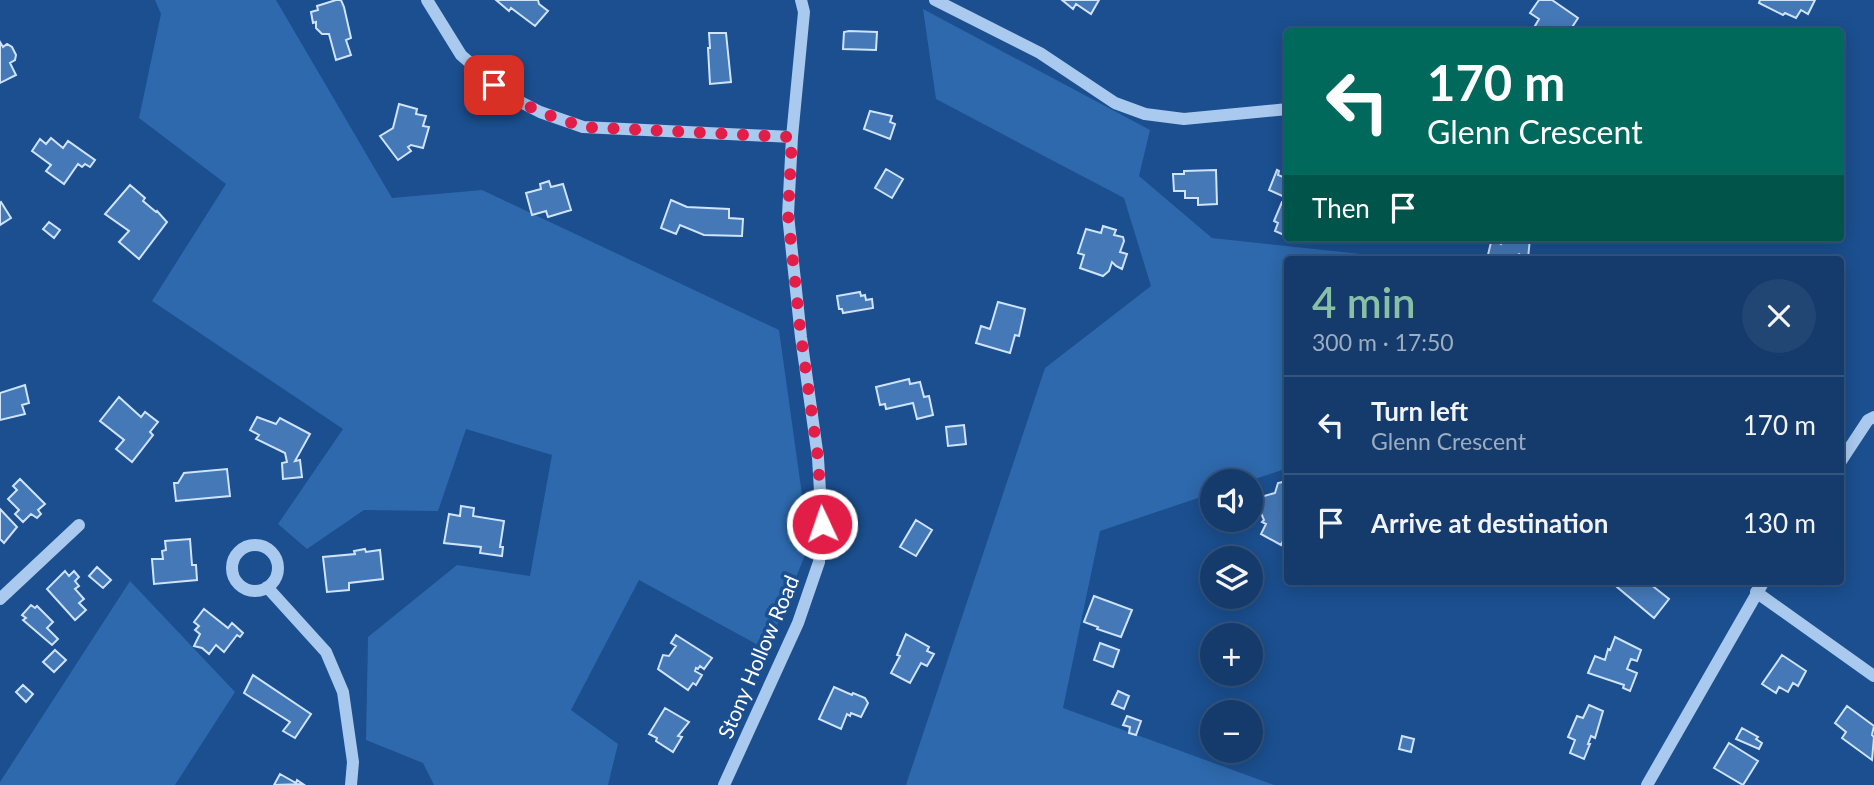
<!DOCTYPE html>
<meta charset="utf-8">
<style>
:root{--surface:#143b6b;--page:#214673;--text:#f1f3f6;--muted:#9dadc1;--line:#33557e;--accent:#8abfa5}
body{margin:0;font-family:Lato,sans-serif;background:var(--page);color:var(--text);height:100vh;display:flex;flex-direction:column;font-size:26px;white-space:nowrap}
*{box-sizing:border-box;margin:0}
p{font-size:23px;color:var(--muted)}
.icon{flex:none;width:38px;height:38px;fill:none;stroke:currentColor;stroke-width:2;stroke-linecap:round;stroke-linejoin:round}
.map{position:relative;flex:1;overflow:hidden}
.panel{position:absolute;left:1284px;top:256px;width:560px;height:329px;display:flex;flex-direction:column;background:var(--surface);border-radius:7px;box-shadow:0 4px 18px #0003,0 0 0 2px var(--line)}
.panel>*{flex:none}
.top-card{position:absolute;left:1284px;top:28px;width:560px;height:214px;border-radius:7px;box-shadow:0 4px 18px #0003,0 0 0 2px var(--line);background:#00695c;color:#fff;overflow:hidden}
.fabs{position:absolute;left:1200px;top:469px;display:grid;gap:14px}
.fabs a{display:grid;place-items:center;width:63px;height:63px;border-radius:50%;background:var(--surface);box-shadow:0 4px 18px #0003,0 0 0 2px var(--line);font-size:35px}
.pin{position:absolute;display:grid;place-items:center;width:60px;height:60px;color:#fff;margin:-30px;border-radius:14px;box-shadow:0 4px 10px #0006}
.me{position:absolute;width:77px;margin:-38px;rotate:357deg;stroke-linejoin:round;filter:drop-shadow(0 0 5px #0008)}
.turn{display:flex;align-items:center;gap:24px;height:147px;padding:0 28px;font-size:32px}
.turn .icon{width:91px;height:91px;stroke-width:2.5}
.turn b{display:block;font-size:49px;line-height:60px}
.then{display:flex;align-items:center;height:66px;padding:0 28px;background:#0003;gap:14px;font-size:26px}
.round{display:grid;place-items:center;flex:none;width:74px;height:74px;border-radius:37px;background:var(--page)}
.summary{display:flex;align-items:center;justify-content:space-between;height:119px;padding:0 28px}
h1{font-size:42px;font-weight:600;line-height:52px;color:var(--accent)}
ul{padding:0;list-style:none}
li{display:flex;align-items:center;gap:21px;height:98px;padding:0 28px;border-top:2px solid var(--line)}
li div{flex:1}
li b{display:block;font-size:26px}
li em{font-style:normal}
.map>svg:first-child{display:block}
.green{fill:#2e69ad}
.building{fill:#4478b7;stroke:#cfe3fa;stroke-width:2}
.lines{fill:none;stroke-linecap:round;stroke-linejoin:round}
.minor{stroke:#a9c9ee;stroke-width:12}
.route{stroke:#e11d48;stroke-width:12;stroke-dasharray:0 21.6}
.labels{text-anchor:middle;stroke-width:7;stroke-linejoin:round;paint-order:stroke}
.street-label{font-size:21px;fill:#fff;stroke:#1b4f8f}
</style>
<div class="map">
<svg width="1874" height="785" viewBox="0 0 1874 785">
<rect width="100%" height="100%" fill="#1b4f8f"/>
<path class="green" d="M 155,0 L 276,0 L 392,198 L 482,190 L 779,330 L 809,545 L 767,650 L 639,580 L 571,710 L 618,744 L 608,785 L 434,785 L 423,763 L 366,740 L 368,637 L 457,565 L 530,576 L 552,455 L 466,429 L 438,511 L 364,510 L 307,549 L 278,524 L 343,429 L 152,301 L 226,184 L 139,118 L 161,14 Z
M 923,9 L 1150,130 L 1139,176 L 1212,238 L 1407,259 L 1288,259 L 1288,468 L 1249,481 L 1213,481 L 1213,493 L 1100,531 L 1063,708 L 1274,785 L 906,785 L 1045,368 L 1151,286 L 1124,198 L 936,99 Z
M 130,581 L 235,692 L 175,785 L 0,785 L 0,782 Z"/>
<path class="building" d="M 336,0 L 341,0 L 344,7 L 351,38 L 346,40 L 351,55 L 336,60 L 329,34 L 322,34 L 316,28 L 316,22 L 313,23 L 311,12 L 318,10 L 317,6 Z
M 496,0 L 538,0 L 539,4 L 548,11 L 535,26 L 511,8 L 509,11 Z
M 1062,0 L 1099,0 L 1091,14 L 1076,4 L 1073,9 Z
M 1539,0 L 1552,0 L 1578,18 L 1569,32 L 1536,32 L 1535,26 L 1539,19 L 1530,13 Z
M 1760,0 L 1815,0 L 1808,14 L 1801,10 L 1796,18 L 1785,13 L 1783,15 L 1759,3 Z
M 849,31 L 877,32 L 876,50 L 843,49 L 844,32 Z
M 709,33 L 726,33 L 731,82 L 710,84 L 708,48 L 710,48 Z
M 0,42 L 3,47 L 7,44 L 12,47 L 16,55 L 15,60 L 10,63 L 16,75 L 0,83 Z
M 399,104 L 417,109 L 416,114 L 426,116 L 423,126 L 429,127 L 423,148 L 411,145 L 408,147 L 411,151 L 398,160 L 380,136 L 393,128 Z
M 870,111 L 892,116 L 890,122 L 895,124 L 890,139 L 864,129 Z
M 51,138 L 63,148 L 68,141 L 95,160 L 90,167 L 85,164 L 82,167 L 78,164 L 64,184 L 46,171 L 51,165 L 32,151 L 40,139 L 46,144 Z
M 886,169 L 903,179 L 892,198 L 875,188 Z
M 1216,170 L 1217,204 L 1198,205 L 1198,198 L 1185,198 L 1185,191 L 1174,191 L 1173,174 L 1184,174 L 1184,171 Z
M 1277,170 L 1279,171 L 1278,175 L 1288,179 L 1288,233 L 1286,232 L 1284,235 L 1275,231 L 1278,223 L 1274,221 L 1282,202 L 1285,202 L 1287,198 L 1269,190 Z
M 549,181 L 551,187 L 563,184 L 571,210 L 548,217 L 546,211 L 532,215 L 526,193 L 541,189 L 540,184 Z
M 130,185 L 145,198 L 143,201 L 156,212 L 157,211 L 167,222 L 139,259 L 119,242 L 129,231 L 105,214 Z
M 671,200 L 687,207 L 729,209 L 729,218 L 743,219 L 742,236 L 704,235 L 680,225 L 676,234 L 661,228 Z
M 1,202 L 11,218 L 0,225 L 0,203 Z
M 49,222 L 60,230 L 54,238 L 43,229 Z
M 1103,226 L 1116,230 L 1114,235 L 1123,237 L 1124,241 L 1120,252 L 1127,254 L 1122,269 L 1116,266 L 1112,262 L 1109,271 L 1103,276 L 1080,268 L 1084,255 L 1078,253 L 1086,229 L 1101,233 Z
M 1492,238 L 1495,238 L 1501,244 L 1506,238 L 1530,238 L 1528,259 L 1524,259 L 1519,254 L 1513,259 L 1487,259 Z
M 860,292 L 861,296 L 865,295 L 866,300 L 872,299 L 873,308 L 843,313 L 842,309 L 839,309 L 837,296 Z
M 998,302 L 1025,309 L 1019,336 L 1015,335 L 1010,353 L 976,343 L 981,326 L 990,329 Z
M 909,379 L 910,384 L 920,382 L 924,397 L 929,396 L 933,415 L 917,419 L 913,403 L 886,409 L 885,404 L 880,405 L 876,387 Z
M 25,385 L 29,403 L 22,405 L 25,414 L 0,420 L 0,393 Z
M 119,397 L 141,417 L 145,412 L 158,422 L 150,432 L 153,435 L 132,462 L 116,449 L 124,440 L 100,421 Z
M 257,417 L 276,424 L 280,418 L 310,434 L 295,461 L 300,460 L 302,477 L 283,479 L 282,463 L 287,462 L 285,453 L 256,439 L 259,435 L 250,430 Z
M 964,425 L 966,444 L 948,446 L 946,427 Z
M 227,469 L 230,496 L 176,501 L 174,483 L 178,483 L 184,473 Z
M 20,479 L 45,504 L 38,510 L 41,514 L 37,518 L 31,514 L 23,522 L 15,514 L 19,510 L 8,499 L 17,490 L 13,486 Z
M 1287,481 L 1288,539 L 1285,537 L 1281,545 L 1261,534 L 1266,524 L 1262,522 L 1264,520 L 1258,506 L 1264,496 L 1275,493 L 1278,483 Z
M 461,506 L 474,508 L 473,516 L 504,521 L 500,547 L 503,547 L 502,556 L 480,553 L 481,547 L 444,543 L 449,514 L 460,516 Z
M 0,509 L 17,527 L 4,543 L 0,539 Z
M 916,520 L 932,530 L 916,556 L 900,547 Z
M 190,539 L 192,565 L 196,565 L 197,580 L 154,584 L 152,559 L 163,559 L 162,551 L 166,550 L 165,541 Z
M 365,549 L 366,552 L 380,550 L 383,579 L 349,583 L 349,590 L 327,592 L 323,557 L 355,554 L 354,551 Z
M 97,567 L 111,580 L 103,588 L 89,576 Z
M 65,571 L 69,576 L 74,571 L 79,577 L 75,581 L 79,586 L 75,589 L 84,599 L 79,603 L 86,610 L 75,620 L 47,589 Z
M 1621,581 L 1653,581 L 1650,584 L 1669,599 L 1654,618 L 1617,587 Z
M 1094,596 L 1132,610 L 1121,637 L 1097,629 L 1098,627 L 1084,622 Z
M 31,605 L 35,608 L 37,606 L 53,622 L 47,628 L 58,639 L 52,645 L 23,620 L 26,618 L 22,615 Z
M 204,609 L 228,628 L 232,623 L 243,633 L 240,637 L 237,635 L 224,652 L 216,645 L 209,654 L 202,648 L 194,646 L 200,634 L 195,630 L 199,626 L 194,622 Z
M 906,634 L 929,647 L 927,651 L 934,654 L 927,666 L 921,663 L 910,683 L 891,673 L 900,656 L 897,655 Z
M 676,635 L 712,658 L 704,669 L 700,666 L 698,669 L 696,668 L 695,671 L 702,675 L 696,685 L 693,683 L 688,690 L 658,669 L 663,655 L 669,656 L 676,646 L 671,643 Z
M 1615,637 L 1641,650 L 1637,661 L 1631,659 L 1627,669 L 1637,673 L 1630,691 L 1623,688 L 1624,685 L 1588,673 L 1595,656 L 1605,660 L 1608,649 L 1610,650 Z
M 1100,643 L 1119,650 L 1113,667 L 1094,660 Z
M 55,650 L 66,660 L 54,672 L 43,662 Z
M 1782,655 L 1806,671 L 1798,686 L 1793,683 L 1788,692 L 1779,687 L 1776,693 L 1762,684 Z
M 253,675 L 311,714 L 295,738 L 283,731 L 290,722 L 244,693 Z
M 23,685 L 33,694 L 26,702 L 16,692 Z
M 834,687 L 852,695 L 853,693 L 865,698 L 868,703 L 861,717 L 851,713 L 850,716 L 847,714 L 841,729 L 819,719 Z
M 1118,691 L 1129,696 L 1124,709 L 1112,704 Z
M 1589,705 L 1603,711 L 1595,738 L 1591,736 L 1588,744 L 1590,744 L 1584,759 L 1570,753 L 1575,740 L 1568,737 L 1577,716 L 1583,718 Z
M 1847,706 L 1874,726 L 1872,735 L 1874,737 L 1872,760 L 1842,738 L 1846,732 L 1835,723 Z
M 665,708 L 689,722 L 678,736 L 682,737 L 673,752 L 656,741 L 657,738 L 649,734 Z
M 1127,716 L 1141,721 L 1136,735 L 1129,733 L 1130,727 L 1123,725 Z
M 1742,728 L 1758,737 L 1756,739 L 1762,743 L 1759,749 L 1736,739 Z
M 1402,736 L 1414,739 L 1411,752 L 1399,749 Z
M 1729,743 L 1758,761 L 1743,785 L 1714,768 Z
M 280,774 L 296,783 L 297,780 L 303,784 L 274,785 Z"/>
<g class="lines">
<path class="minor" d="M 427,0 L 461,55 L 507,95 L 540,112 L 583,127 L 792,137
M 935,0 L 1040,53 L 1115,103 L 1145,114 L 1184,119 L 1288,109
M 1841,461 L 1868,420 L 1874,417
M232 568a23 23 0 1 1 46 0a23 23 0 1 1-46 0Z
M 267,587 L 326,652 L 343,692 L 353,762 L 351,785
M 1756,592 L 1874,676
M 0,599 L 79,525
M 724,785 L 798,623 L 819,562 L 822,524 L 818,458 L 801,337 L 788,215 L 792,137 L 804,12 L 801,0
M 1647,785 L 1764,581"/>
</g>
<g class="lines">
<path class="route" d="M 494,85 L 507,95 L 540,112 L 583,127 L 792,137 L 788,215 L 801,337 L 818,458 L 822,524"/>
</g>
<g class="labels">
<g class="street-label">
<text transform="translate(759 657) rotate(-67)" y="7">Stony Hollow Road</text>
</g>
</g>
</svg>
<div class="fabs">
<a><svg class="icon" aria-label="sound" viewBox="0 0 24 24"><path d="M4 9h4l5-4v14l-5-4H4zM17 9q2 3 0 6"/></svg></a>
<a><svg class="icon" aria-label="layers" viewBox="0 0 24 24"><path d="M12 4l9 5-9 5-9-5zM3 14l9 5 9-5"/></svg></a>
<a>+</a>
<a>−</a>
</div>
<div class="pin" style="left:494px;top:85px;background:#d93025"><svg class="icon" aria-label="arrive" viewBox="0 0 24 24"><path d="M6 21V4h12l-3 4 3 4H6"/></svg></div>
<svg class="me" style="left:822px;top:524px" viewBox="-20 -20 40 40"><circle r="17" fill="#e11d48" stroke="#fff" stroke-width="3"/><path d="M0-11L8 9 0 5-8 9z" fill="#fff"/></svg>
<div class="top-card">
<div class="turn"><svg class="icon" aria-label="left" viewBox="0 0 24 24"><path d="M17 20v-9H6M10 6l-5 5 5 5"/></svg><div><b>170 m</b>Glenn Crescent</div></div>
<div class="then">Then<svg class="icon" aria-label="arrive" viewBox="0 0 24 24"><path d="M6 21V4h12l-3 4 3 4H6"/></svg></div>
</div>
<section class="panel">
<div class="summary"><div><h1>4 min</h1><p>300 m · 17:50</p></div><a class="round"><svg class="icon" aria-label="close" viewBox="0 0 24 24"><path d="M6 6l12 12M18 6L6 18"/></svg></a></div>
<ul>
<li><svg class="icon" aria-label="left" viewBox="0 0 24 24"><path d="M17 20v-9H6M10 6l-5 5 5 5"/></svg><div><b>Turn left</b><p>Glenn Crescent</p></div><em>170 m</em></li>
<li><svg class="icon" aria-label="arrive" viewBox="0 0 24 24"><path d="M6 21V4h12l-3 4 3 4H6"/></svg><div><b>Arrive at destination</b></div><em>130 m</em></li>
</ul>
</section>
</div>
